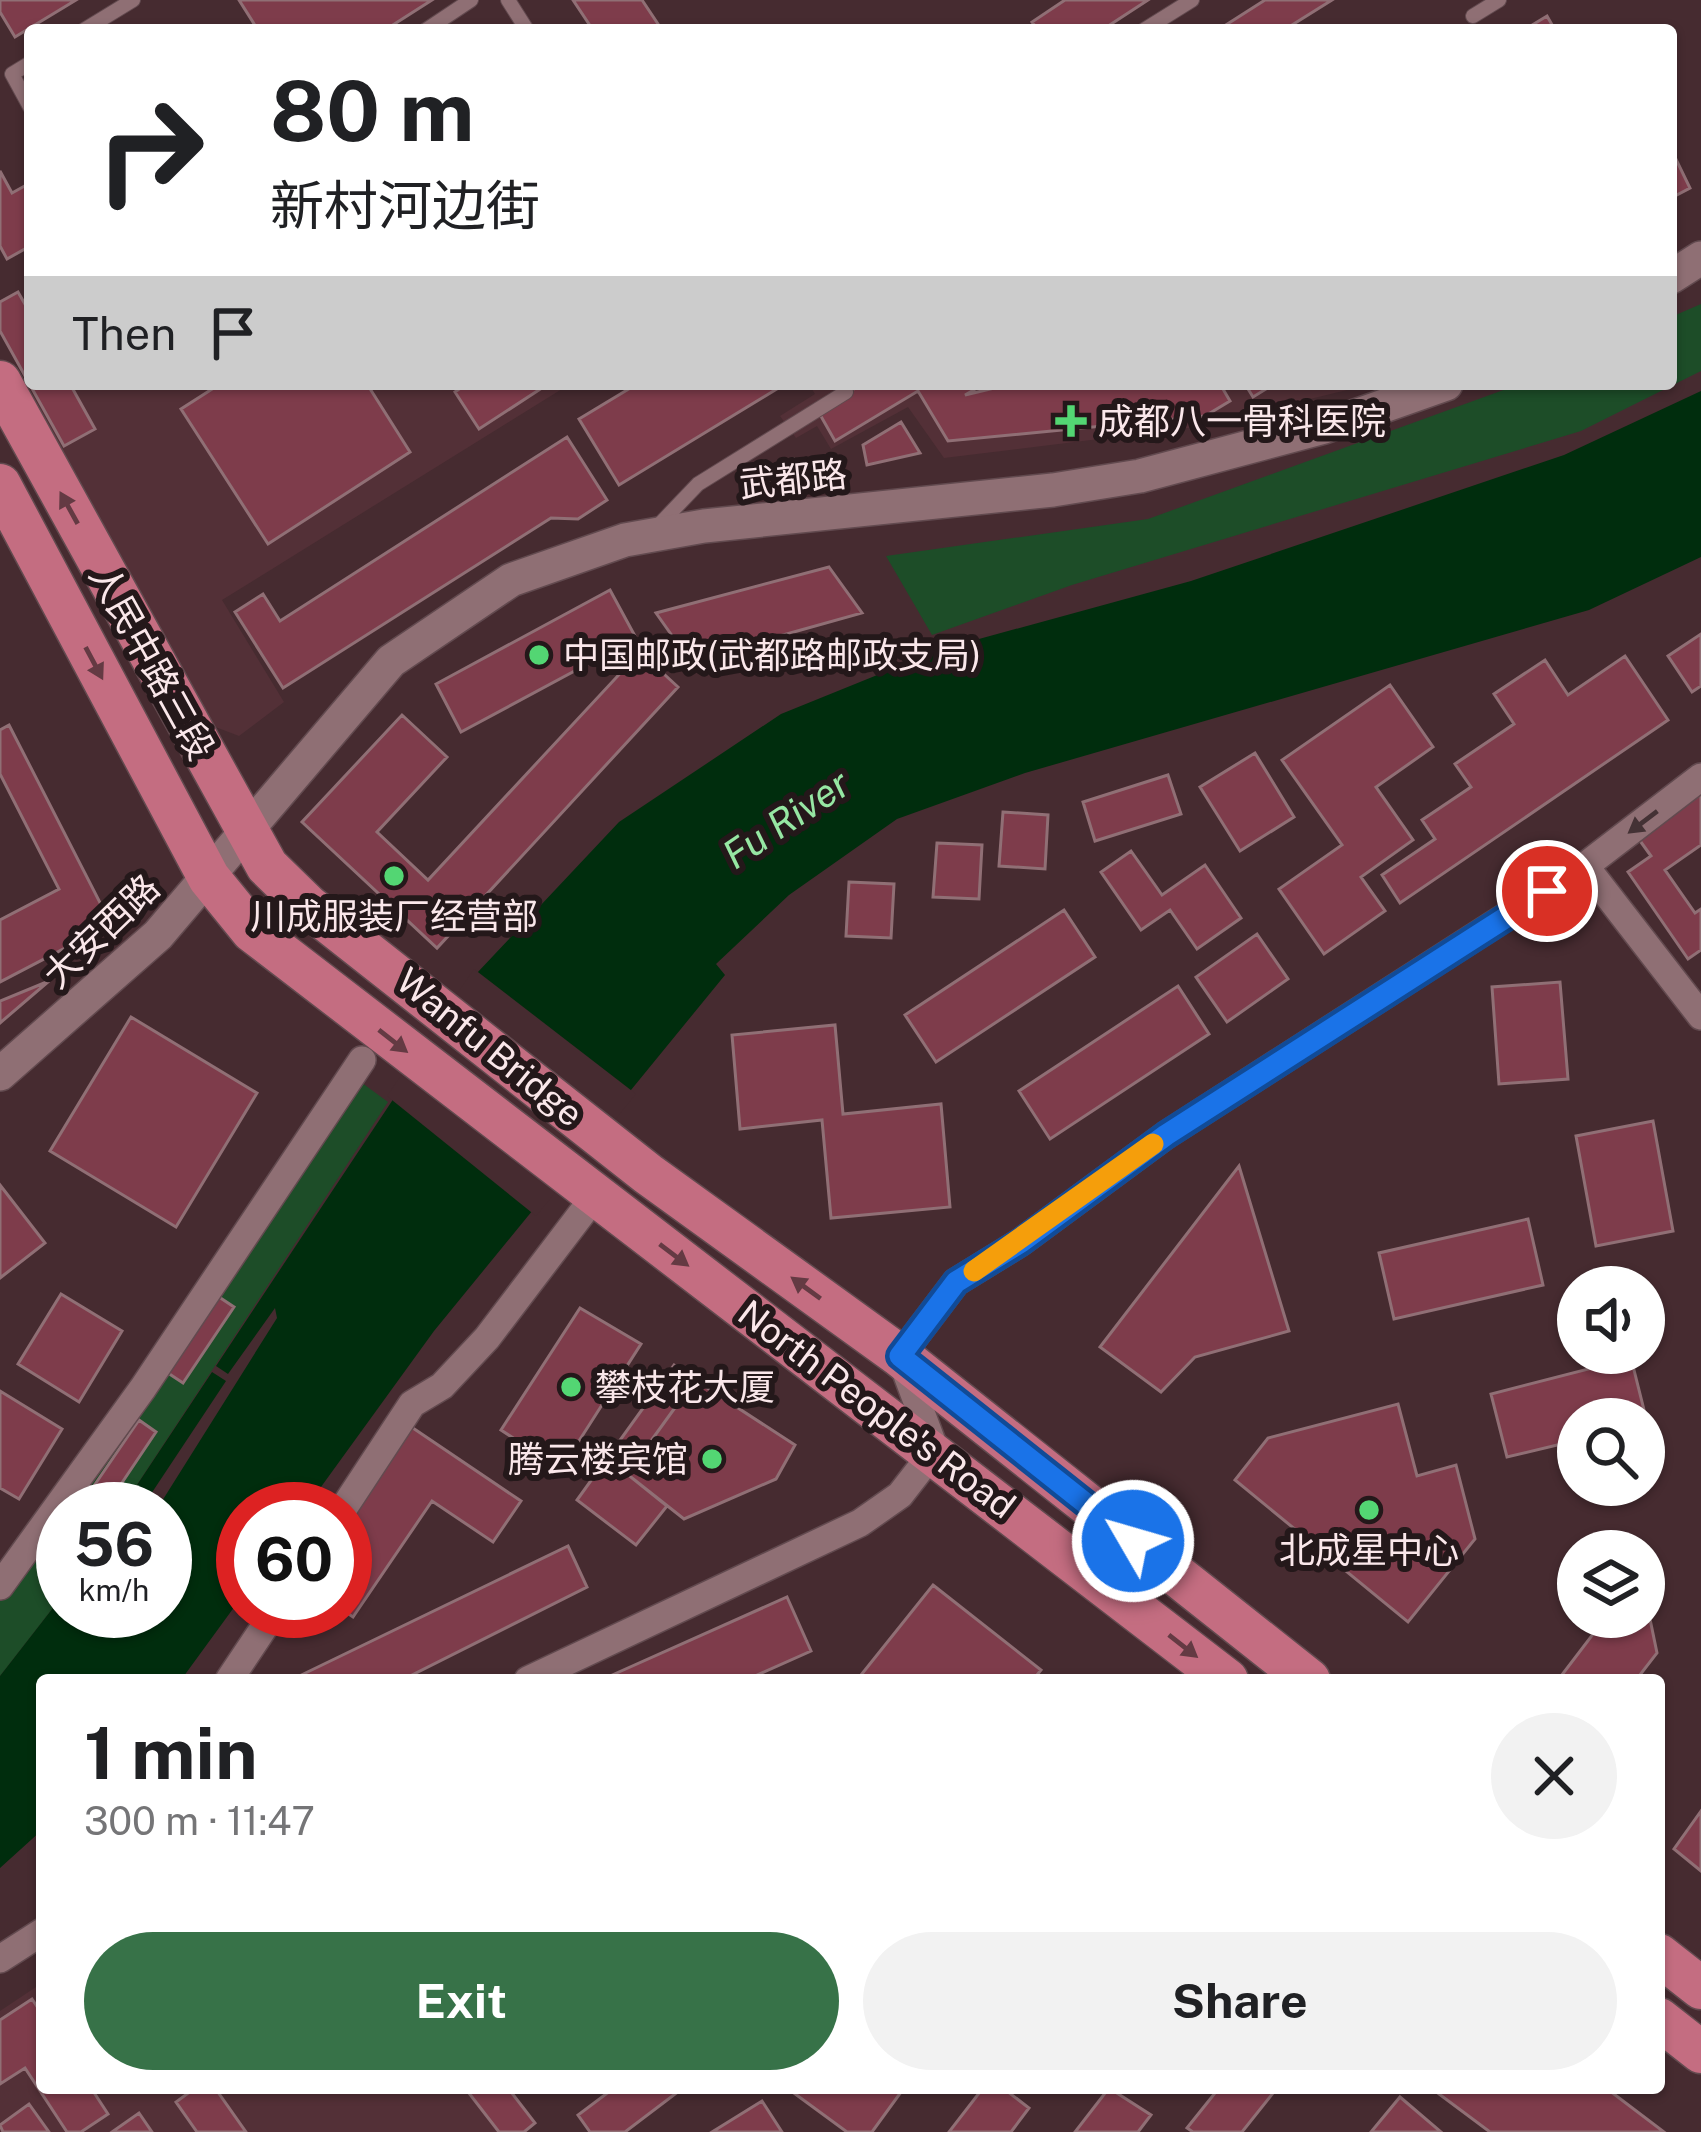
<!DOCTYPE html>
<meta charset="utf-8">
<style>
:root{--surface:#fff;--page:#f2f2f2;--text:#202124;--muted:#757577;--accent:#377248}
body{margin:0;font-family:"Public Sans","Noto Sans SC",sans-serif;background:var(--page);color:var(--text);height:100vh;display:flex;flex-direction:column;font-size:45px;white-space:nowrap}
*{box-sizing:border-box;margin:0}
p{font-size:39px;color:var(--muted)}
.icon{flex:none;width:66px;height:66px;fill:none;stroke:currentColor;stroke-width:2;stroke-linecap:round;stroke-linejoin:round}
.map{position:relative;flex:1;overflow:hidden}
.side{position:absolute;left:36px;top:1674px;width:1629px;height:420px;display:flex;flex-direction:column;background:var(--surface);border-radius:12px;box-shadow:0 3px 9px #0004}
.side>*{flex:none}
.banner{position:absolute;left:24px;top:24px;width:1653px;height:366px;border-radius:12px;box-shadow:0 3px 9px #0004;background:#fff;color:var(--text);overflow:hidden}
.buttons{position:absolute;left:1557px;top:1266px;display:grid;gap:24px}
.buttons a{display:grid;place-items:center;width:108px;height:108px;border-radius:50%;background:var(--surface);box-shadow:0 3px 9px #0004;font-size:60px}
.speed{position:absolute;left:36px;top:1482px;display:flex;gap:24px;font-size:60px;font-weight:700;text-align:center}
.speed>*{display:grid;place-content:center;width:156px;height:156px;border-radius:50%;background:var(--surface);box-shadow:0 3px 9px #0004;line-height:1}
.speed small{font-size:30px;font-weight:400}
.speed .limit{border:18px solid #d22;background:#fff;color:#111}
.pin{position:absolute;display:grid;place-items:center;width:102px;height:102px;color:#fff;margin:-51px;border:6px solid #fff;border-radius:50%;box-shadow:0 3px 12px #0007}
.me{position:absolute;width:132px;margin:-66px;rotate:308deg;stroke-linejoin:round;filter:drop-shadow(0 0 9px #0008)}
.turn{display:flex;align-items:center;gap:42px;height:252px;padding:0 48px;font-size:54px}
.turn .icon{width:156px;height:156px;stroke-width:2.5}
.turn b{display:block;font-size:84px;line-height:102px}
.then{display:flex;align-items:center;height:114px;padding:0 48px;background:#0003;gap:24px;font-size:45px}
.round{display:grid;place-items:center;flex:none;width:126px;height:126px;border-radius:63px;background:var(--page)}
.headline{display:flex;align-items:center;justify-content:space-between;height:204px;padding:0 48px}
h1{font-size:72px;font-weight:700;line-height:90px}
.cta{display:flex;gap:24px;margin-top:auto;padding:24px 48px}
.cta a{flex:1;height:138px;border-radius:72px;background:var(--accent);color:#fff;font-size:48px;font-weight:700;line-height:138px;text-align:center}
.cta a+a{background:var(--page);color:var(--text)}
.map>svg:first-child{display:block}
.built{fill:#533037}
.green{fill:#1d4d28}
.water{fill:#002d0d}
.pier{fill:#462b30}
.building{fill:#7e3c4b;stroke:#906f75;stroke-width:3}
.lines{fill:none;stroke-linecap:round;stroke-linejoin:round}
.service-casing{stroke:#624a4f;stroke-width:16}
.minor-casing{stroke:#624a4f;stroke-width:30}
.tertiary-casing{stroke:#624a4f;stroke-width:36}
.primary-casing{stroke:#624a4f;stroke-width:45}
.service{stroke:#8f6f74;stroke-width:14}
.minor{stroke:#8f6f74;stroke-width:27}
.tertiary{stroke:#8f6f74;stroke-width:33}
.primary{stroke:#c46d81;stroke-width:42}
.oneway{fill:#643a43}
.oneway2{fill:#443235}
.route-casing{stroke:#114b97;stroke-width:30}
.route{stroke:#1a73e8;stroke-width:21}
.slow{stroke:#f59e0b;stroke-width:21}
.poi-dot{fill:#53d673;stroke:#24181a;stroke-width:4.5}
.labels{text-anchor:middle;stroke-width:12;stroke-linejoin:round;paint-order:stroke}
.poi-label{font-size:36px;fill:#fae7ea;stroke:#24181a;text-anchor:start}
.street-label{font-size:36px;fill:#fae7ea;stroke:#24181a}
.water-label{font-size:39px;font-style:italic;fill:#96e7a3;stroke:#24181a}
</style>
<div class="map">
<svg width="1701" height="2132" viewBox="0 0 1701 2132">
<rect width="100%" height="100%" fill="#462b30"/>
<path class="built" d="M 18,292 L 24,302 L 30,299 L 30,384 L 570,384 L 222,600 L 284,702 L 239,736 L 205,723 L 0,332 L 0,302 Z
M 809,384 L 1348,384 L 1351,389 L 1196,427 L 944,458 L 908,407 L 831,449 L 817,426 L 796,438 L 780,416 L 815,394 Z
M 42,1983 L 42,2088 L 501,2088 L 527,2132 L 0,2132 L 0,2011 Z"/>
<path class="green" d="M 1701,304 L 1701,371 L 1581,431 L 1072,585 L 932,635 L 886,556 L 1148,519 L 1520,384 L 1671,384 L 1671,317 Z
M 358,1080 L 388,1102 L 121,1509 L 68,1509 Z
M 63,1517 L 63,1595 L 0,1676 L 0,1596 Z"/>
<path class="water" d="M 1701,391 L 1701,557 L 1589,610 L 1025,773 L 897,819 L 789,895 L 716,964 L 725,975 L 434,1331 L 305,1509 L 243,1509 L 243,1595 L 181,1680 L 42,1680 L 42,1830 L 0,1868 L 0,1676 L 63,1595 L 63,1611 L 165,1611 L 165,1509 L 157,1509 L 277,1318 L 275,1308 L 228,1374 L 216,1366 L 477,973 L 619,822 L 781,714 L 939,650 L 1191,581 L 1564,455 Z
M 212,1372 L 226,1381 L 141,1509 L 121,1509 Z"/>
<path class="pier" d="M 474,969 L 636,1094 L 536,1216 L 387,1096 Z"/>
<path class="building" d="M 0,0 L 76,0 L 15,37 L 0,12 Z
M 239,0 L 432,0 L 385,30 L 258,30 Z
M 573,0 L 642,0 L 662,30 L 593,30 Z
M 1065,0 L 1148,0 L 1102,30 L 1038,30 L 1032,22 Z
M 1265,0 L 1332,0 L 1284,30 L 1218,30 Z
M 1547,16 L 1555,30 L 1524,30 Z
M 1671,149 L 1690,188 L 1671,198 Z
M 0,171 L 12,193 L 30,183 L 30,246 L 7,259 L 0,246 Z
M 18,292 L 30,313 L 30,384 L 70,384 L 95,429 L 64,446 L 0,331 L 0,302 Z
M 220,384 L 367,384 L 410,452 L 268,544 L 181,409 Z
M 466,384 L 548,384 L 479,429 L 455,392 Z
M 637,384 L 785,384 L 619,485 L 579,419 Z
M 862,384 L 984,384 L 965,395 L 1011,384 L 1220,384 L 1230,401 L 1205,416 L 948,441 L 918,391 L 835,441 L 818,411 Z
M 1245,384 L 1274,384 L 1253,397 Z
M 901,422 L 920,453 L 867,465 L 863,445 Z
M 567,437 L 607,500 L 578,519 L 551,518 L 283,688 L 235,612 L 263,594 L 280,621 Z
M 794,459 L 806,479 L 750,485 Z
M 829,567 L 862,613 L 690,661 L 656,613 Z
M 610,590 L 636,638 L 461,732 L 436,684 Z
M 1701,634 L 1701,686 L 1692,692 L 1668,656 Z
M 640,652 L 678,687 L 437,948 L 302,822 L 402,715 L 447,757 L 377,832 L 428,880 Z
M 1625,656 L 1668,720 L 1400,903 L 1382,875 L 1435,839 L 1422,820 L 1471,787 L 1455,764 L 1514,724 L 1494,694 L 1545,660 L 1568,695 Z
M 1390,685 L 1433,747 L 1376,787 L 1413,840 L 1361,877 L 1385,911 L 1324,954 L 1279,889 L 1342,845 L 1282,760 Z
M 9,725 L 111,924 L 0,982 L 0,920 L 59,889 L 0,774 L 0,730 Z
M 1255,753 L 1294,817 L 1240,851 L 1200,787 Z
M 1168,775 L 1181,814 L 1095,841 L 1083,802 Z
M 1701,794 L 1701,845 L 1665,870 L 1695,913 L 1701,909 L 1701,950 L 1688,959 L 1628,872 L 1651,856 L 1638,838 Z
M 1003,812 L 1048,815 L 1045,869 L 999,866 Z
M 937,843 L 982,845 L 979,899 L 933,897 Z
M 1131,851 L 1162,895 L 1205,865 L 1241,918 L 1197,949 L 1170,910 L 1141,930 L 1101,872 Z
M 849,882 L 894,884 L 891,938 L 846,936 Z
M 1064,910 L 1095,957 L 936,1062 L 905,1015 Z
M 1257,934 L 1288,979 L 1227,1022 L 1196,977 Z
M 49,981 L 0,1023 L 0,1001 Z
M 1560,982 L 1568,1079 L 1499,1084 L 1492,987 Z
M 1178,986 L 1209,1034 L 1050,1139 L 1019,1091 Z
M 131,1017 L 257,1093 L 176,1227 L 50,1151 Z
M 835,1025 L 843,1114 L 941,1104 L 950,1207 L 831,1218 L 822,1120 L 740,1129 L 732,1035 Z
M 1653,1121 L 1673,1231 L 1596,1246 L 1576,1136 Z
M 1239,1166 L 1289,1331 L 1195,1357 L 1161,1392 L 1100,1347 Z
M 0,1185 L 45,1243 L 0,1278 Z
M 1528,1219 L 1543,1285 L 1394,1319 L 1379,1253 Z
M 61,1294 L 122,1331 L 79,1402 L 18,1364 Z
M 216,1295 L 234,1307 L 183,1383 L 165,1371 Z
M 580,1308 L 641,1344 L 561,1469 L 501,1430 Z
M 1631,1358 L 1647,1422 L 1578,1419 L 1578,1440 L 1507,1457 L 1491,1394 Z
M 674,1365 L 695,1380 L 627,1474 L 667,1506 L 636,1545 L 577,1500 Z
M 695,1380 L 795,1445 L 776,1479 L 684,1519 L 627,1474 Z
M 0,1391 L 62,1429 L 19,1499 L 0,1488 Z
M 1398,1404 L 1417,1476 L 1456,1465 L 1475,1539 L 1408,1622 L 1235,1480 L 1268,1438 Z
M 139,1420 L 156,1432 L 105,1508 L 87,1496 Z
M 404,1422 L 521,1501 L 493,1542 L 432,1501 L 353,1617 L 344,1611 L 345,1509 Z
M 568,1546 L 587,1587 L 402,1680 L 291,1680 Z
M 933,1585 L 1041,1670 L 1033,1680 L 857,1680 Z
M 1644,1590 L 1657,1653 L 1636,1680 L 1558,1680 L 1597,1629 L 1594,1617 L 1644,1617 Z
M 787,1597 L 811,1651 L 746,1680 L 601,1680 Z
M 1701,1811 L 1701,1871 L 1674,1849 Z
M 32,1999 L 42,2014 L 42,2088 L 91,2088 L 108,2114 L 81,2132 L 67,2132 L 25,2068 L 0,2084 L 0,2020 Z
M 195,2088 L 215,2088 L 246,2132 L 197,2132 L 176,2102 Z
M 465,2088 L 508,2088 L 535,2123 L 524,2132 L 499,2132 Z
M 614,2088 L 683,2088 L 625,2132 L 590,2132 L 578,2115 Z
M 787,2088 L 904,2088 L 872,2132 L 847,2132 Z
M 983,2088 L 1003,2088 L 1029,2108 L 1011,2132 L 949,2132 Z
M 1109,2088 L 1151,2115 L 1138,2132 L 1075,2132 Z
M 1219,2088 L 1277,2088 L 1242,2132 L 1193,2132 L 1187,2128 Z
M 1431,2088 L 1606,2088 L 1664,2132 L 1490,2132 Z
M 1400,2097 L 1441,2132 L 1371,2132 Z
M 762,2101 L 782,2132 L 712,2132 Z
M 29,2104 L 49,2132 L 3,2132 L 0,2125 Z
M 139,2113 L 152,2132 L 112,2132 Z"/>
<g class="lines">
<defs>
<path id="service" d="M 508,0 L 527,30
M 1473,16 L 1499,0
M 84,30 L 133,0
M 426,30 L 471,0
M 1144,30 L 1192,0
M 30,63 L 12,74 L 30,107
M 656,528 L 698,484 L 846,392"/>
<path id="minor" d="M 1585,866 L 1701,1016
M 343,1509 L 412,1404 L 442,1386 L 487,1338 L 595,1196
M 0,1586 L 143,1388 L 362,1060
M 229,1680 L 275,1611
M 528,1680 L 860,1523 L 900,1495 L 935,1450 L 900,1356 L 956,1282 L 1021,1242 L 1166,1135 L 1585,866 L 1701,777
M 0,1959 L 42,1932"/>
<path id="tertiary" d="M 1671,277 L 1701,258
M 0,1074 L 158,935 L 391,661 L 511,580 L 625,540 L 704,526 L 1053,490 L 1140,476 L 1324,427 L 1446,384"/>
<path id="primary" d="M 0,382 L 267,866 L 308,906 L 648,1174 L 900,1356 L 1309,1680
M 0,485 L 209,878 L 252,931 L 1227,1680
M 1659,1955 L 1701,1988
M 1659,2019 L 1701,2052"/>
</defs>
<use href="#service" class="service-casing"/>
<use href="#minor" class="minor-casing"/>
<use href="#tertiary" class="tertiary-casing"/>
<use href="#primary" class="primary-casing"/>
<use href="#service" class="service"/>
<use href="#minor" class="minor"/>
<use href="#tertiary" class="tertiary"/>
<use href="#primary" class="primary"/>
</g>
<defs><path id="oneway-solid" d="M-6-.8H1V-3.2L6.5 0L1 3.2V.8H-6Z" transform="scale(3)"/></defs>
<g class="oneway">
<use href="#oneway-solid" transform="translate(69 508) rotate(-119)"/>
<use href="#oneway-solid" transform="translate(94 663) rotate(62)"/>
<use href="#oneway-solid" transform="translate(393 1041) rotate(38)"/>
<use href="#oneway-solid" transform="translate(674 1255) rotate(37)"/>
<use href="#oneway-solid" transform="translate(806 1288) rotate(-144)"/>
<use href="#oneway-solid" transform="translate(1183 1646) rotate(38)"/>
</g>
<use class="oneway2" href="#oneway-solid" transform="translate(1643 822) rotate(143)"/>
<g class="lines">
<defs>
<path id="route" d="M 1133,1541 L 900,1356 L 956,1282 L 1021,1242 L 1166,1135 L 1547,891"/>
</defs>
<use href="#route" class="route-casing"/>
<use href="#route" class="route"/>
<path class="slow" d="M 974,1271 L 1153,1144"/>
</g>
<g class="poi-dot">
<path d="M1065 403h12v12h12v12h-12v12h-12v-12h-12v-12h12z"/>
<circle cx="539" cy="655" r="12"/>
<circle cx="394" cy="876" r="12"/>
<circle cx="571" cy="1387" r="12"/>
<circle cx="712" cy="1459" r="12"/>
<circle cx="1369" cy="1510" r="12"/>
</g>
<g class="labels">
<g class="poi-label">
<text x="1098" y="434">成都八一骨科医院</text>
<text x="563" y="668">中国邮政(武都路邮政支局)</text>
<text x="394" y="929" text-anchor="middle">川成服装厂经营部</text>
<text x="595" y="1400">攀枝花大厦</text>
<text x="688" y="1472" text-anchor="end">腾云楼宾馆</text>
<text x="1369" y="1563" text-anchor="middle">北成星中心</text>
</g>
<g class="street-label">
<text transform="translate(793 479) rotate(-6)" y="13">武都路</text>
<text transform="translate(152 662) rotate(61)" y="13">人民中路三段</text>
<text transform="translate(101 931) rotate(-44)" y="13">大安西路</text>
<text transform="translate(490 1047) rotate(39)" y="13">Wanfu Bridge</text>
<text transform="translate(877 1409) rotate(37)" y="13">North People's Road</text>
</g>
<g class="water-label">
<text transform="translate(786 819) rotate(-34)" y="14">Fu River</text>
</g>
</g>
</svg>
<div class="buttons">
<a><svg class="icon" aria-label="sound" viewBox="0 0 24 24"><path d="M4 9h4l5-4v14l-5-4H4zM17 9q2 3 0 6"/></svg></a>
<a><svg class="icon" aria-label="search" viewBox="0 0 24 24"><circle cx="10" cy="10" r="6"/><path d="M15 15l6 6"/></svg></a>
<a><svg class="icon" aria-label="layers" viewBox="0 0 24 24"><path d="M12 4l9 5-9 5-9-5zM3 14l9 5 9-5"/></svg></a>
</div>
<div class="speed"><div>56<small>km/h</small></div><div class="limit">60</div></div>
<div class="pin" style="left:1547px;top:891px;background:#d93025"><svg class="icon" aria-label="arrive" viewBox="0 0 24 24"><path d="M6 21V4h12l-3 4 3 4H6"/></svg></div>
<svg class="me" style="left:1133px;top:1541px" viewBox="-20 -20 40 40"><circle r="17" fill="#1a73e8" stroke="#fff" stroke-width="3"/><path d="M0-11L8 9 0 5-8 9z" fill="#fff"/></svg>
<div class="banner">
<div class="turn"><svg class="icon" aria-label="right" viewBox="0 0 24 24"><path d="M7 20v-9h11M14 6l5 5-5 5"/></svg><div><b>80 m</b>新村河边街</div></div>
<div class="then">Then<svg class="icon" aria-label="arrive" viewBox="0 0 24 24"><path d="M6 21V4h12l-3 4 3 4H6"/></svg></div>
</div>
<section class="side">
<div class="headline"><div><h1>1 min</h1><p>300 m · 11:47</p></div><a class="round"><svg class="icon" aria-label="close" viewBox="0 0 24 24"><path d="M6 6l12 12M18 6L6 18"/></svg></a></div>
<div class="cta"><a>Exit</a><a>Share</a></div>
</section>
</div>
